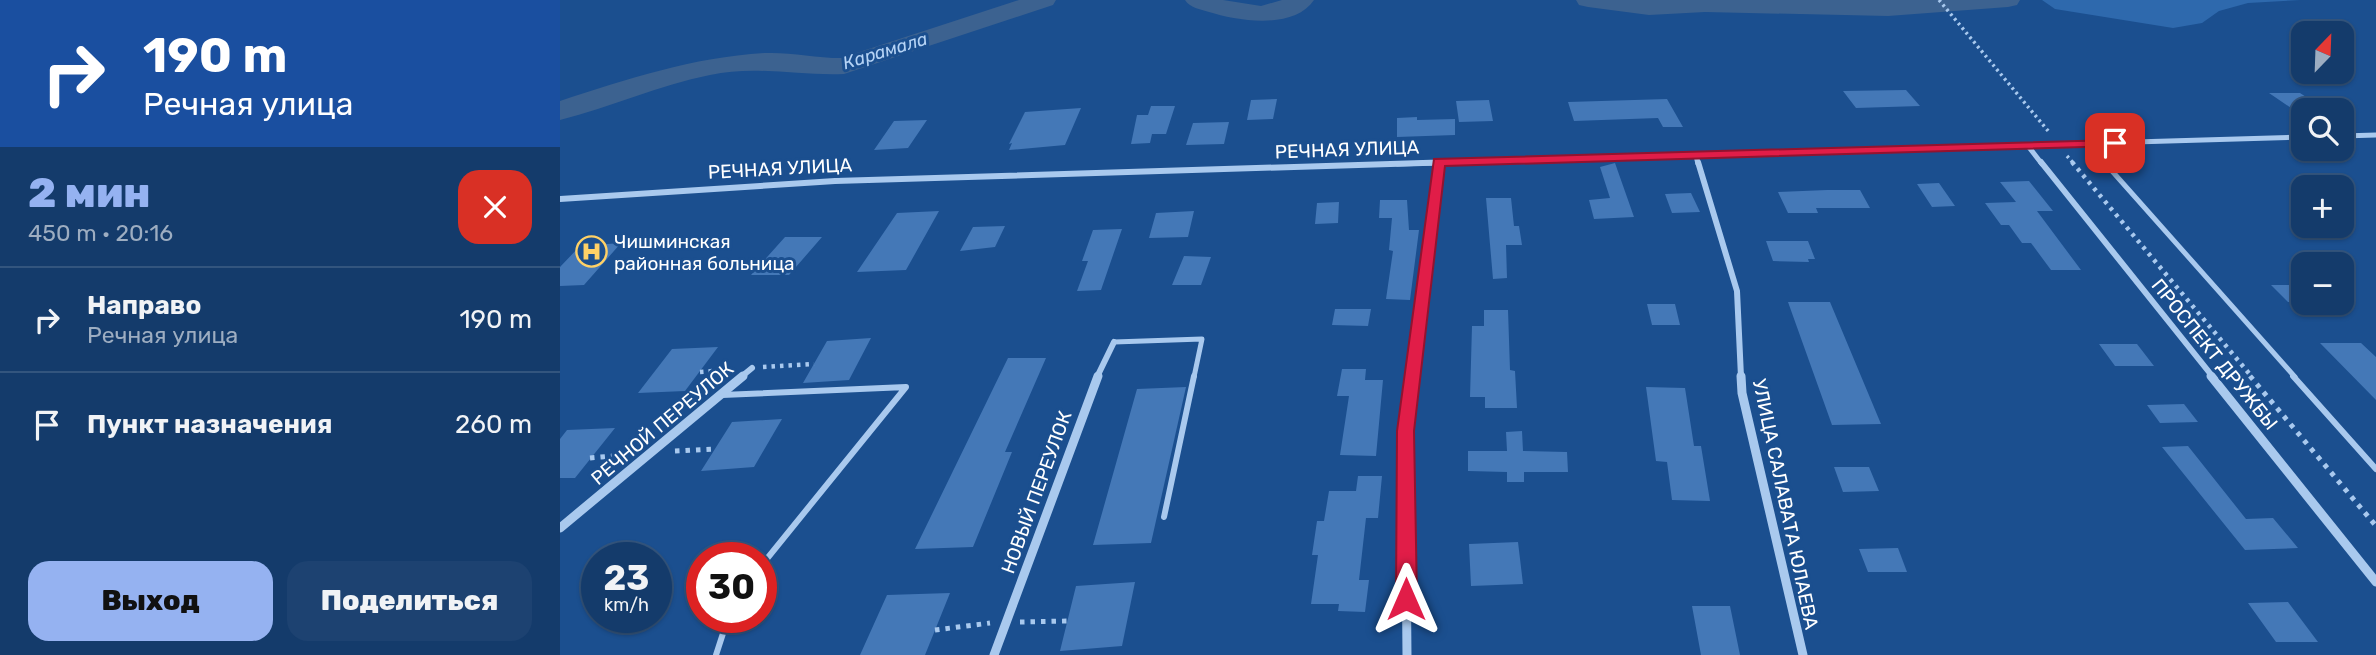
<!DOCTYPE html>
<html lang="ru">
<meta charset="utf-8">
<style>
:root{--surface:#143b6b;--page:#1d4271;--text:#f1f3f6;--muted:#9dadc1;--line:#33557e;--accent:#95b2f1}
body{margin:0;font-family:Rubik,sans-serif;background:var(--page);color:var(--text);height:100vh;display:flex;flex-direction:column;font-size:26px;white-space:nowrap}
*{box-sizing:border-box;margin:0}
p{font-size:23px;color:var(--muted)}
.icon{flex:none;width:38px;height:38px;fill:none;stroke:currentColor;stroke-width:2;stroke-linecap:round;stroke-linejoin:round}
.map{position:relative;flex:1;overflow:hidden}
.drawer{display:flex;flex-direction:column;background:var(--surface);width:560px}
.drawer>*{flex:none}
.banner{background:#1a4fa0;color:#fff;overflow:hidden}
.needle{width:46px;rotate:23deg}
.buttons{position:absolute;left:1731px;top:21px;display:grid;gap:14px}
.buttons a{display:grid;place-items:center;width:63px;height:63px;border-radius:14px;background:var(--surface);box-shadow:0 2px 5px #0004,0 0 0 2px var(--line);font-size:35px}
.speed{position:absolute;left:21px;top:542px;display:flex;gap:14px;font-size:35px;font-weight:700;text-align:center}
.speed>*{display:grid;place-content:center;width:91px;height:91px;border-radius:50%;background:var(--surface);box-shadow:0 2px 5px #0004,0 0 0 2px var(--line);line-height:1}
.speed small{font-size:18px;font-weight:400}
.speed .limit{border:10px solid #d22;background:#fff;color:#111}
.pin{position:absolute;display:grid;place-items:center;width:60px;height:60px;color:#fff;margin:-30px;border-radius:14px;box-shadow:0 4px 10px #0006}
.me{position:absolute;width:77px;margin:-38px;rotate:0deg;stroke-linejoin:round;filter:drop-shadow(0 0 5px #0008)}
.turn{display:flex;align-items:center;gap:24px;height:147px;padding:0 28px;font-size:32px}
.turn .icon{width:91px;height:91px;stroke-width:2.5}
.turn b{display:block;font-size:49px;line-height:60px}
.round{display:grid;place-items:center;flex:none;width:74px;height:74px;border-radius:21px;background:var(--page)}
.overview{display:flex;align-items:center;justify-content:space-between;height:119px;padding:0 28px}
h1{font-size:42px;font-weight:800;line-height:52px;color:var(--accent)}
.primary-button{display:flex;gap:14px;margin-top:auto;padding:14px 28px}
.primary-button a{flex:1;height:80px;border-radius:21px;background:var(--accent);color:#111;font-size:28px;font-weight:800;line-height:80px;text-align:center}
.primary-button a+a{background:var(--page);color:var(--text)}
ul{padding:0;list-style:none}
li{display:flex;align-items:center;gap:21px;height:105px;padding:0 28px;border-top:2px solid var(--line)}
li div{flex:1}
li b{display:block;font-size:26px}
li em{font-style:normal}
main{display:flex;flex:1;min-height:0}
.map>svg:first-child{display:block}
.green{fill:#2e69ad}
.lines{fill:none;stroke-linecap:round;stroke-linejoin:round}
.river{fill:#3c6290;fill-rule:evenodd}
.building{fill:#4478b7}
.path-far2{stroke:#a9c9ee;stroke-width:3.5;stroke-dasharray:2.5 3.5;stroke-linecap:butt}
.path-far1{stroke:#a9c9ee;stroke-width:4.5;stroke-dasharray:3.5 5;stroke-linecap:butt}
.path{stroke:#a9c9ee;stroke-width:5;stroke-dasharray:4.5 6;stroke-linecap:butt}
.lane-far2{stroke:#a9c9ee;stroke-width:3.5}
.lane-far1{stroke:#a9c9ee;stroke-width:5}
.lane{stroke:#a9c9ee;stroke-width:6}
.street-far2{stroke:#a9c9ee;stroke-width:5}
.street-far1{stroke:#a9c9ee;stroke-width:6}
.street{stroke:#a9c9ee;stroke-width:9}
.route{fill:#e11d48;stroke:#92132f;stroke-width:2}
.labels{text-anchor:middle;stroke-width:6;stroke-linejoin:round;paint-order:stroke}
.far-water-label{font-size:18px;font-style:italic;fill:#b5d3f5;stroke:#1b4f8f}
.street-label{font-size:19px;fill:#fff;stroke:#1b4f8f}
.poi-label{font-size:19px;fill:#fff;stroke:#1b4f8f;text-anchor:start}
</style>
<main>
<section class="drawer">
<div class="banner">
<div class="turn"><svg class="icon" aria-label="right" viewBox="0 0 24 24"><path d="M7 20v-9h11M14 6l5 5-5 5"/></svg><div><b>190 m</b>Речная улица</div></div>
</div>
<div class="overview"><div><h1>2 мин</h1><p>450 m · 20:16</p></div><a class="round" style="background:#d93025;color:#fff"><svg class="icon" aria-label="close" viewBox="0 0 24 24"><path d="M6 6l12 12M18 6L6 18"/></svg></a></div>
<ul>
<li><svg class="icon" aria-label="right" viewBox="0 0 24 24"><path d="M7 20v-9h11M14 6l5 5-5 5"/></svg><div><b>Направо</b><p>Речная улица</p></div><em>190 m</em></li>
<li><svg class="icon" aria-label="arrive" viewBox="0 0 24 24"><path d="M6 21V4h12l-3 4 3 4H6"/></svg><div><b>Пункт назначения</b></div><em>260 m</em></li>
</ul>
<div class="primary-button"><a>Выход</a><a>Поделиться</a></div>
</section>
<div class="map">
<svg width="1816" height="655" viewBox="0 0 1816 655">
<rect width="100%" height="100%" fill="#1b4f8f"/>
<path class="green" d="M 1482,0 L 1740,0 L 1688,3 L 1659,11 L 1642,23 L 1613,28 L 1495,9 Z"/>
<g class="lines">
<path class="river" d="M 459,0 L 496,0 L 493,5 L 284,74 C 239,76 195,65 150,75 C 99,85 51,107 0,120 L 0,101 C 68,79 134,57 206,53 C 229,52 256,58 281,58 Z
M 625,0 L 663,0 L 701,6 L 722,0 L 754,0 C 734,30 678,21 649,12 C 640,9 630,8 625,0 Z
M 1016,0 L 1460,0 L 1457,5 L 1448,7 L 1328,16 L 1145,12 L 1089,15 L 1028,7 L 1019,5 Z"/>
</g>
<path class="building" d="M 1346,90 L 1360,106 L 1296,108 L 1283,91 Z
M 1709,93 L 1740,93 L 1766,110 L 1734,110 Z
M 717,99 L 713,119 L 687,120 L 691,100 Z
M 1107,99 L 1123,127 L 1103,127 L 1098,118 L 1014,121 L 1008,102 Z
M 929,100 L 933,121 L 899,122 L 896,101 Z
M 591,106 L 615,106 L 606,134 L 592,134 L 590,143 L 571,144 L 577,115 L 588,115 Z
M 521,108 L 505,145 L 449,150 L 452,143 L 449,144 L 465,112 Z
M 857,117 L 857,120 L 895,119 L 895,135 L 837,137 L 837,118 Z
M 367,120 L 348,148 L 314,150 L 334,121 Z
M 669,122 L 664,144 L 626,145 L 633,123 Z
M 1055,163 L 1074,217 L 1034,219 L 1029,200 L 1050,198 L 1040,167 Z
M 1469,181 L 1493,211 L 1477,211 L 1521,270 L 1491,270 L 1471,243 L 1462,243 L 1449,225 L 1441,225 L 1425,203 L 1456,202 L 1440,182 Z
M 1379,183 L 1395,206 L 1372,207 L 1357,184 Z
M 1267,190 L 1300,190 L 1310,208 L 1256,208 L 1258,213 L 1228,213 L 1218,192 Z
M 1131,193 L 1140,212 L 1112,213 L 1105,194 Z
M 926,198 L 951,198 L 954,226 L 959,226 L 962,245 L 946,245 L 947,278 L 933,279 Z
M 820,200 L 847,200 L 849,230 L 859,230 L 850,300 L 826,299 L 833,251 L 829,250 L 832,218 L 819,218 Z
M 779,202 L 778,223 L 755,224 L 757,203 Z
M 379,211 L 346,270 L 297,272 L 337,213 Z
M 634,211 L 628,237 L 589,238 L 596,213 Z
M 445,226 L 435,247 L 400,251 L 413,227 Z
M 562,229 L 541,290 L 517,291 L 528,261 L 522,261 L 533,230 Z
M 225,237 L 262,237 L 229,275 L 191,275 Z
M 1206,241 L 1248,241 L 1255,259 L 1248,259 L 1249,262 L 1213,261 Z
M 61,243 L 24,285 L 0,286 L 0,267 L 20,246 Z
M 624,256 L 651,257 L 641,285 L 612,285 Z
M 1711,285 L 1743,285 L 1743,302 L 1728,302 Z
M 1228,302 L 1270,302 L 1321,424 L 1272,425 Z
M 1087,304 L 1115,304 L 1120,325 L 1092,325 Z
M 775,309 L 811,309 L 808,326 L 772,325 Z
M 924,310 L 948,310 L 950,370 L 955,371 L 957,408 L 925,408 L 925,397 L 910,397 L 912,326 L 924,326 Z
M 311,338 L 289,380 L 243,383 L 267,341 Z
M 1760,343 L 1801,343 L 1816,357 L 1816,400 Z
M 1539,344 L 1577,344 L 1594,366 L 1555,366 Z
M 158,347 L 125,391 L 78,393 L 112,349 Z
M 448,358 L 486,358 L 445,452 L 452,452 L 413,547 L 355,549 Z
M 782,369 L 806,369 L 805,380 L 823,380 L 816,456 L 780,455 L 789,396 L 777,396 Z
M 626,387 L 591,543 L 533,545 L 577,389 Z
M 1086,387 L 1125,388 L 1134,446 L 1141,446 L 1150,501 L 1112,500 L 1107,462 L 1096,461 Z
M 1624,404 L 1638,422 L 1600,423 L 1587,405 Z
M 222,419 L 194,467 L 141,471 L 172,422 Z
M 55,428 L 15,478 L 0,478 L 0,439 L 7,430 Z
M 962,431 L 963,451 L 1007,452 L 1008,472 L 964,472 L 964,482 L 947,482 L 947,472 L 908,471 L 908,451 L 947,451 L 946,432 Z
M 1628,446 L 1686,519 L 1713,518 L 1738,548 L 1685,550 L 1602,447 Z
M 1274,467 L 1309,467 L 1319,491 L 1283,492 Z
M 798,476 L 822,476 L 818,518 L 806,518 L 799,580 L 809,580 L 805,612 L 778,611 L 779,604 L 751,604 L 758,555 L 752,555 L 757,521 L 764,521 L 769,491 L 796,491 Z
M 958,542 L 963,584 L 911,586 L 909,544 Z
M 1338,548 L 1347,572 L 1308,572 L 1299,549 Z
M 575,582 L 562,646 L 500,651 L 516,586 Z
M 390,593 L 365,655 L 300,655 L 327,595 Z
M 1728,602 L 1758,642 L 1716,642 L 1688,603 Z
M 1132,606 L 1170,606 L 1180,655 L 1141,655 Z"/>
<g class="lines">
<path class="path-far2" d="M 1379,0 L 1489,132
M 1507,156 L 1514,164"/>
<path class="path-far1" d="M 1512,162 L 1692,377
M 203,367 L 254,364
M 140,372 L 167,370"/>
<path class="path" d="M 1690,376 L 1816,526
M 115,451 L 155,449
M 30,458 L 64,455
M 460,622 L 508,621
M 375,630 L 430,623"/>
<path class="lane-far2" d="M 1528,144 L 1546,164"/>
<path class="lane-far1" d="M 1544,162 L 1735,377
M 554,342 L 642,339 L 634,377"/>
<path class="lane" d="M 1733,376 L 1816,469
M 162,395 L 346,387 L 201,566
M 604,517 L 634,376
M 156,655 L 168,618"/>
<path class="street-far2" d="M 1782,136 L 1816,135
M 1468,146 L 1482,164
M 1136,156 L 1138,164
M 837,164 L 1743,137"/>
<path class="street-far1" d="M 1138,162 L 1177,291 L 1181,377
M 1481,162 L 1653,377
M 0,199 L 275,181 L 895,162
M 181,377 L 192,368
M 537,377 L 554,342
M 852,377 L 879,162"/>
<path class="street" d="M 1181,376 L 1182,393 L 1243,655
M 1651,376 L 1816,582
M 0,528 L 183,376
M 434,655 L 538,376
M 847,655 L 845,431 L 852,376"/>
</g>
<path class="route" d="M 1555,140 L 1561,143 L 1559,146 L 885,166 L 854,431 L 857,599 L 854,606 L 846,608 L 839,606 L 836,599 L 837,431 L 874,159 Z"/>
<defs>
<symbol id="hospital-ring" viewBox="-11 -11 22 22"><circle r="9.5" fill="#1b4f8f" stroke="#ffd166" stroke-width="1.5"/><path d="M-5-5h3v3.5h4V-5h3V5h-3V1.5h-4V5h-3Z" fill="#ffd166"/></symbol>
</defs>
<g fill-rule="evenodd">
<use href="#hospital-ring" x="14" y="234" width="35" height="35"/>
</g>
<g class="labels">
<g class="far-water-label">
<text transform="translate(325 51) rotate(-17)" y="6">Карамала</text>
</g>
<g class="street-label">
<text transform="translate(787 149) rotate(-2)" y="7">РЕЧНАЯ УЛИЦА</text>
<text transform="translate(220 168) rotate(-3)" y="7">РЕЧНАЯ УЛИЦА</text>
<text transform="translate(1655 354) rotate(51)" y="7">ПРОСПЕКТ ДРУЖБЫ</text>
<text transform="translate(102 423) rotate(-40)" y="7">РЕЧНОЙ ПЕРЕУЛОК</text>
<text transform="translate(476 492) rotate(-70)" y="7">НОВЫЙ ПЕРЕУЛОК</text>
<text transform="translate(1226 504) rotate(78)" y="7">УЛИЦА САЛАВАТА ЮЛАЕВА</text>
</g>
<g class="poi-label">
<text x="54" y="248">Чишминская<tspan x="54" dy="22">районная больница</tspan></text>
</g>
</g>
</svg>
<div class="buttons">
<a><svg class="needle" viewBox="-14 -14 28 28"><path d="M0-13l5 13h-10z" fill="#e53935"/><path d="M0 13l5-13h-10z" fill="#9dadc1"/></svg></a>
<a><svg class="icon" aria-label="search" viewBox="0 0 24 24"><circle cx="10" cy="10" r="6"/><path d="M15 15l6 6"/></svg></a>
<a>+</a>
<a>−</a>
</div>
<div class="speed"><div>23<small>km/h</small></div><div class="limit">30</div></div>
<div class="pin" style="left:1555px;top:143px;background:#d93025"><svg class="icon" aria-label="arrive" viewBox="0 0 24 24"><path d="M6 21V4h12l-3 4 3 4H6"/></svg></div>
<svg class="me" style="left:846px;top:599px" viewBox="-20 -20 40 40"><path d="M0-17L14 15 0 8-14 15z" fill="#e11d48" stroke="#fff" stroke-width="4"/></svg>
</div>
</main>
